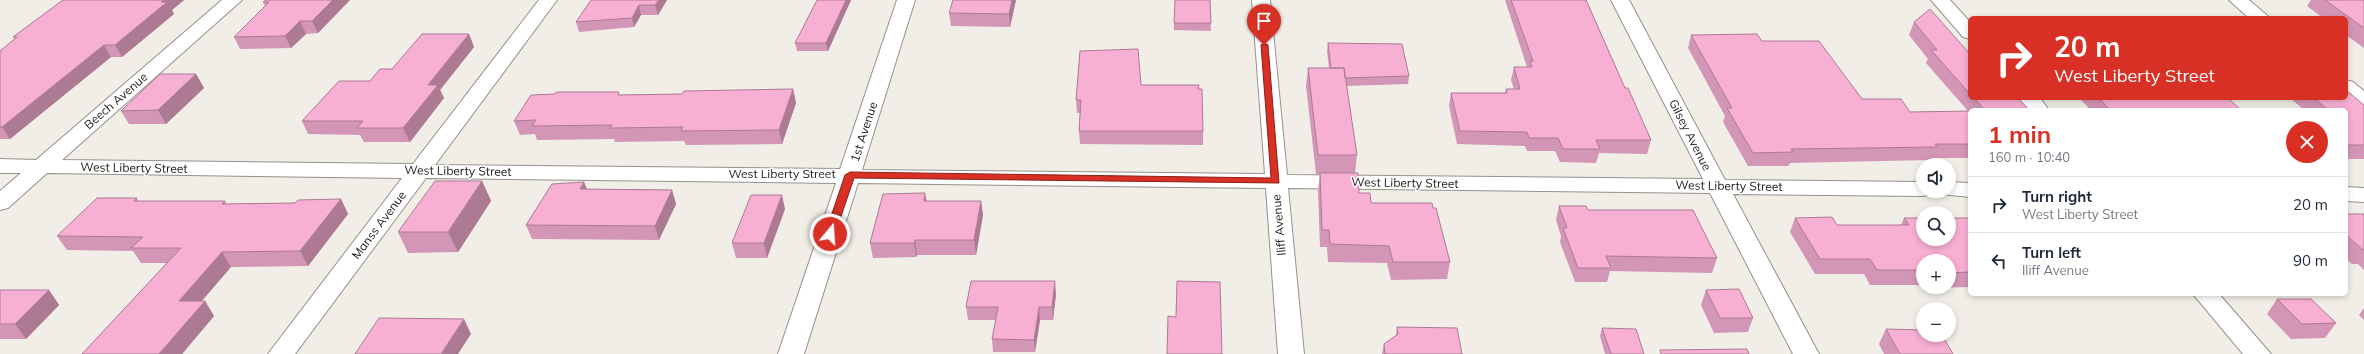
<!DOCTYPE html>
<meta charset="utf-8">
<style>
:root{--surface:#fff;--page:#f6f6f7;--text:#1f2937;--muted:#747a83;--line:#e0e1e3;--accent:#d93025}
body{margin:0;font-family:Mulish,sans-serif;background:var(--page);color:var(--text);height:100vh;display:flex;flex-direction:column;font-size:15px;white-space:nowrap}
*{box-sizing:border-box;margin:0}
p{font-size:13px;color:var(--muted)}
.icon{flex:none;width:22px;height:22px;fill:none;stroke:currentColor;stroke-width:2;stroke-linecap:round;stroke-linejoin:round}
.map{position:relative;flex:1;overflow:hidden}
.side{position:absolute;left:1968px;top:108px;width:380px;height:188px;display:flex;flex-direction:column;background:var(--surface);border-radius:6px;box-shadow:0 2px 6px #0003}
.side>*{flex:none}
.banner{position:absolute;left:1968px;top:16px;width:380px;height:84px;border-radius:6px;box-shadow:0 2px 6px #0003;background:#d93025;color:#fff;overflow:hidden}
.controls{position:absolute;left:1916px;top:158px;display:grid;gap:8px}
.controls a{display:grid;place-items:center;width:40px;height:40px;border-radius:50%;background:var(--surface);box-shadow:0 2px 6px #0003;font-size:20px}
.pin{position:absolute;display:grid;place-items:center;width:34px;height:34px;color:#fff;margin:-41px -17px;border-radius:50% 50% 50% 0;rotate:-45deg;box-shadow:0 0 4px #0007}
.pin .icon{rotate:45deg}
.me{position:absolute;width:44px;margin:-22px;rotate:18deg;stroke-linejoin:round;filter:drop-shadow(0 0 3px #0008)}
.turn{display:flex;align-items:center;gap:14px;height:84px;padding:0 20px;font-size:18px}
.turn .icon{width:52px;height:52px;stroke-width:2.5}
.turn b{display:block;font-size:28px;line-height:34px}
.round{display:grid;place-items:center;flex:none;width:42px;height:42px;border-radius:21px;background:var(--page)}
.head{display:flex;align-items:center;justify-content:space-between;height:68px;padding:0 20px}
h1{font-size:24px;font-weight:700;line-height:30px;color:var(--accent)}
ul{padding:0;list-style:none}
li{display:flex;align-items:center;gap:12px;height:56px;padding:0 20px;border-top:1px solid var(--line)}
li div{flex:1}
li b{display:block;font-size:15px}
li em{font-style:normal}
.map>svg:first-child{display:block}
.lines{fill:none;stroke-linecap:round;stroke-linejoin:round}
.minor-casing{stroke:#95918c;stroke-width:2}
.minor{fill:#fff;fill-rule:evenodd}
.wall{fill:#d496b6}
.shaded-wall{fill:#ad7a94}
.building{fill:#f7afd4;stroke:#ad7a94}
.route{fill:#d93025;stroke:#8d1f18}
.labels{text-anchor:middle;stroke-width:3;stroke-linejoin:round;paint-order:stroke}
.street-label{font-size:12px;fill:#1c1b18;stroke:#fff}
</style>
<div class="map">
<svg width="2364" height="354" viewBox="0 0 2364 354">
<rect width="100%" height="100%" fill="#f1eee7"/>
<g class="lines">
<defs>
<path id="minor" d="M 222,0 L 242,0 L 62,160 L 413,164 L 539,0 L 557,0 L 435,165 L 840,169 L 897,0 L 915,0 L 862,170 L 1265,174 L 1252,0 L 1270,0 L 1287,175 L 1703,179 L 1611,0 L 1629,0 L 1725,180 L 1923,182 L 1923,191 L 1933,191 L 1931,194 L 1923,196 L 1733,194 L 1819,354 L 1793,354 L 1710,193 L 1288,188 L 1304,354 L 1278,354 L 1266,188 L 858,183 L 804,354 L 778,354 L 836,183 L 426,178 L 295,354 L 268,354 L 402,178 L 47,173 L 8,208 L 0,210 L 0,191 L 21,173 L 0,173 L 0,159 L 36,160 Z
M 1931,0 L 1950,0 L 1970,22 L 1970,39 L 1963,37 Z
M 2229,0 L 2249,0 L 2270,18 L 2249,18 Z
M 2346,80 L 2353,82 L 2364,91 L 2364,107 L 2357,105 L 2346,96 Z
M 2019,98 L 2040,98 L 2049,110 L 2028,110 Z
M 1949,182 L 1970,183 L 1970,197 L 1941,194 L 1939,191 L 1949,191 Z
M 2346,187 L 2364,188 L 2364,202 L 2346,201 Z
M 2193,294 L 2219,294 L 2271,354 L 2243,354 Z"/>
</defs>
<use href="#minor" class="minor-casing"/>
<use href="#minor" class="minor"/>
</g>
<path class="wall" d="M 63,0 L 184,0 L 172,10 L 174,14 L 122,57 L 111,57 L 10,139 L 0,139 L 0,51 L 15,39 L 13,37 Z
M 350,0 L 318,33 L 306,34 L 291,48 L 240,49 L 234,37 L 265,6 L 263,2 Z
M 591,0 L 667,0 L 658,15 L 641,15 L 634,27 L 579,32 L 576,22 Z
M 851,0 L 828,51 L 797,51 L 795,43 Z
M 1016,0 L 1010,27 L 951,26 L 949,13 Z
M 1210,0 L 1211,31 L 1174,30 L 1174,23 Z
M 1505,0 L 1586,0 L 1625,88 L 1651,140 L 1647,154 L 1599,153 L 1596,163 L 1560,162 L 1555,151 L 1527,151 L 1525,146 L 1457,144 L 1449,106 L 1451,93 L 1505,93 L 1506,89 L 1514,89 L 1511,80 L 1514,67 L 1527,67 Z
M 2311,0 L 2364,0 L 2364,48 L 2346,35 L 2346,18 L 2323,18 L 2307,6 Z
M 1914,22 L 1970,54 L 1970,98 L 2018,98 L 2029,110 L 1970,110 L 1970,158 L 1932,158 L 1931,160 L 1790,163 L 1788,166 L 1748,166 L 1723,122 L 1725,116 L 1688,48 L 1691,35 L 1762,41 L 1862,99 L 1910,112 L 1968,111 L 1926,63 L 1928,59 L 1909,35 Z
M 469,34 L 474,47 L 440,90 L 444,98 L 410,142 L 364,142 L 360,135 L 308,134 L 302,121 L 370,81 L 392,69 Z
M 1328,43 L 1409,76 L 1408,84 L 1346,86 L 1357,155 L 1355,173 L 1359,193 L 1371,203 L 1433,208 L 1450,262 L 1447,279 L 1391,280 L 1387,263 L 1328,262 L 1327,247 L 1320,247 L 1318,190 L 1320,174 L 1316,174 L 1306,86 L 1308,68 L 1329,68 L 1327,51 Z
M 196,74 L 204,88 L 166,124 L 129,124 L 121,111 Z
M 1141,85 L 1199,89 L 1203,131 L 1203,145 L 1080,144 L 1079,131 L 1080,113 L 1077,113 L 1076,100 Z
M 793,89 L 796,103 L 782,144 L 686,145 L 684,141 L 615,142 L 614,139 L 537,140 L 535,134 L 520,135 L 514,121 L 620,95 L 682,94 Z
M 2079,98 L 2228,98 L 2241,110 L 2091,110 Z
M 2290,98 L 2346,98 L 2364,105 L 2364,159 L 2346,159 L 2346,110 L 2304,110 Z
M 482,181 L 491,201 L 458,252 L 408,253 L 398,232 Z
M 584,182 L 587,189 L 672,190 L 676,204 L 659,240 L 532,239 L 526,225 Z
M 137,198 L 138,201 L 225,201 L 227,204 L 295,203 L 341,199 L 348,214 L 308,266 L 231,267 L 201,301 L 205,301 L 214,316 L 182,354 L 82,354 L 167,263 L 141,263 L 133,251 L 67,250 L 57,236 Z
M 981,201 L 983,215 L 976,255 L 917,255 L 916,257 L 873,258 L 870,243 Z
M 1559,206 L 1588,210 L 1717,258 L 1712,273 L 1610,271 L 1607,282 L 1575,282 L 1560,242 L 1561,236 L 1556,220 Z
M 785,209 L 767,258 L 736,258 L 732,243 Z
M 2346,214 L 2364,214 L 2364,270 L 2358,264 L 2352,264 L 2346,259 Z
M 1795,218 L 1837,225 L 1901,225 L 1904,218 L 1970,218 L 1970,287 L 1929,288 L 1928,287 L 1949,287 L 1949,261 L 1923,261 L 1923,285 L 1870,285 L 1864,274 L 1815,274 L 1790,232 Z
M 0,290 L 49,290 L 59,305 L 26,339 L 0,339 Z
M 1706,290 L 1753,318 L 1748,332 L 1714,333 L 1701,305 Z
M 1056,294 L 1053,320 L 1040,320 L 1035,352 L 993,352 L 992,339 L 996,320 L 968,320 L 966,307 Z
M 2277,299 L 2336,323 L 2325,338 L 2291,339 L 2267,314 Z
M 2364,308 L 2364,320 L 2359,315 Z
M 1397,327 L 1462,354 L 1382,354 L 1384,344 L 1396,336 Z
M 1602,328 L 1644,354 L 1605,354 L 1600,336 Z
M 1886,329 L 1953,354 L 1884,354 L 1879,344 Z"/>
<path class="shaded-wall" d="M 164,0 L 184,0 L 172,10 L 174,14 L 122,57 L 115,45 Z
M 333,0 L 350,0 L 318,33 L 312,21 Z
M 659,0 L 667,0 L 658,15 L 655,5 Z
M 846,0 L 851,0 L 828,51 L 826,43 Z
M 1012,0 L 1016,0 L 1010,27 L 1009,14 Z
M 639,5 L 641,15 L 634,27 L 632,18 Z
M 300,21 L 306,34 L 291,48 L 285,36 Z
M 469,34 L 474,47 L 440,90 L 444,98 L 410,142 L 403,128 L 428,85 Z
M 104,45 L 111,57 L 10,139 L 2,127 Z
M 196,74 L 204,88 L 166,124 L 158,110 Z
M 793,89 L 796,103 L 782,144 L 779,130 Z
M 482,181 L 491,201 L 458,252 L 448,232 Z
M 584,182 L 589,197 L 580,189 Z
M 672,190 L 676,204 L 659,240 L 655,226 Z
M 925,193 L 928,208 L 924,201 Z
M 782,195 L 785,209 L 767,258 L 764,243 Z
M 341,199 L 348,214 L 308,266 L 300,251 Z
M 981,201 L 983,215 L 976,255 L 974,240 Z
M 915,240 L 917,255 L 916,257 L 914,243 Z
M 222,252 L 231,267 L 189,316 L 179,301 Z
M 1055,281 L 1056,294 L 1053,320 L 1052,307 Z
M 49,290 L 59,305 L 26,339 L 15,324 Z
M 205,301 L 214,316 L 182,354 L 159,354 Z
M 1039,307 L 1040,320 L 1035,352 L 1034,340 Z
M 464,319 L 471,334 L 458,354 L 441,354 Z"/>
<path class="building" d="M 63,0 L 164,0 L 161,2 L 167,2 L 115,45 L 104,45 L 2,127 L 0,127 L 0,51 L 17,37 L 13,37 Z
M 266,0 L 333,0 L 312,21 L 300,21 L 285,36 L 234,37 L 269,2 L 263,2 Z
M 591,0 L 659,0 L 655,5 L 639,5 L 632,18 L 576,22 Z
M 817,0 L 846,0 L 826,43 L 795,43 Z
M 953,0 L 1012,0 L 1009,14 L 949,13 Z
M 1175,0 L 1210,0 L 1211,23 L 1174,23 Z
M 1511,0 L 1586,0 L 1625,88 L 1628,88 L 1651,140 L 1596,140 L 1600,149 L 1563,149 L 1558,138 L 1529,138 L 1527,132 L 1460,131 L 1451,93 L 1507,93 L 1506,89 L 1520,89 L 1514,67 L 1532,67 L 1530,61 L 1533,61 Z
M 2325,0 L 2364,0 L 2364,28 Z
M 1930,9 L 1970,54 L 1970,94 L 1931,50 L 1937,50 L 1914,22 Z
M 422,34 L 469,34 L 428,85 L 438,85 L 403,128 L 357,128 L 363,121 L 302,121 L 339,81 L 370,81 L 380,69 L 392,69 Z
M 1757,34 L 1762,41 L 1819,41 L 1862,99 L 1901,99 L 1910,112 L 1970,111 L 1970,144 L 1935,144 L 1937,147 L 1791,149 L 1793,152 L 1753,153 L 1727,108 L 1732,108 L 1691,35 Z
M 1328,43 L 1402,44 L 1409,76 L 1345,78 L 1344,68 L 1331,68 Z
M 1138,49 L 1141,85 L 1199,85 L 1198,89 L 1202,89 L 1203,131 L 1079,131 L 1081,100 L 1076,100 L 1080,51 Z
M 1308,68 L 1344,68 L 1357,155 L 1318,155 Z
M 160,74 L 196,74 L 158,110 L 121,111 Z
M 793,89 L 779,130 L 681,131 L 683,127 L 610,128 L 612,125 L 532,126 L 536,120 L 514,121 L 531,95 L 555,94 L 556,92 L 619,92 L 618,95 L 682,94 L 684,91 Z
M 2346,90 L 2364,105 L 2364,145 L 2346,145 L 2346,110 L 2328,110 L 2314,98 L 2346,98 Z
M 1974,98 L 2018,98 L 2029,110 L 1985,110 Z
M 2099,98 L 2228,98 L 2241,110 L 2110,110 Z
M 1320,173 L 1358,173 L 1359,193 L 1370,193 L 1371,203 L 1432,203 L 1433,208 L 1436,208 L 1450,262 L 1393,262 L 1389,246 L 1330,244 L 1329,230 L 1322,230 Z
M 435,181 L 482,181 L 448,232 L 398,232 Z
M 584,182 L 580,189 L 672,190 L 655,226 L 526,225 L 552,184 Z
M 925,193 L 924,201 L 981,201 L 974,240 L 915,240 L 914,243 L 870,243 L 883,194 Z
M 751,195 L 782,195 L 764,243 L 732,243 Z
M 97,198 L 137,198 L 134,201 L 225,201 L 222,204 L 295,203 L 298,200 L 341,199 L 300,251 L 222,252 L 179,301 L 205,301 L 159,354 L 82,354 L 181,248 L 131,248 L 143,237 L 57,236 Z
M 1559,206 L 1586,206 L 1588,210 L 1693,210 L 1717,258 L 1606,256 L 1611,268 L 1578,268 L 1563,228 L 1567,228 Z
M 2346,214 L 2364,214 L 2364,250 L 2363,250 L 2346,235 Z
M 1832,217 L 1837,225 L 1909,225 L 1904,218 L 1923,218 L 1923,239 L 1949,239 L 1949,218 L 1970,218 L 1970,272 L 1949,273 L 1949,261 L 1923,261 L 1923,270 L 1877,270 L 1870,259 L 1820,259 L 1795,218 Z
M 971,281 L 1055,281 L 1052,307 L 1039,307 L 1034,340 L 992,339 L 998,307 L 966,307 Z
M 1177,281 L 1220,282 L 1222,354 L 1167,354 L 1168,316 L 1176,317 Z
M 1739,289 L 1753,318 L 1720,318 L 1706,290 Z
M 0,290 L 49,290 L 15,324 L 0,324 Z
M 2277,299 L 2311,299 L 2336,323 L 2302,324 Z
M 379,318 L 464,319 L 441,354 L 355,354 Z
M 1397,327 L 1457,328 L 1462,354 L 1385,354 L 1384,344 L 1398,334 Z
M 1602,328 L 1636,329 L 1644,354 L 1611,354 Z
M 1886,329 L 1923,330 L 1923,335 L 1942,335 L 1953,354 L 1900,354 Z
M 1747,349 L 1749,354 L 1661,354 L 1660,350 Z"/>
<path class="route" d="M 1264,43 L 1268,45 L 1279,183 L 854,178 L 835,234 L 830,238 L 825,234 L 845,175 L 850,172 L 1271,178 L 1261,45 Z"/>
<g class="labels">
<g class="street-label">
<text transform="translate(116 101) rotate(-41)" y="4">Beech Avenue</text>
<text transform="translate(864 132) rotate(-72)" y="4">1st Avenue</text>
<text transform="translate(1690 135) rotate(63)" y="4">Gilsey Avenue</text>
<text transform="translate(134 168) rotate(1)" y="4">West Liberty Street</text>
<text transform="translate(458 171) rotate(1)" y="4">West Liberty Street</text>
<text x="782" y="178">West Liberty Street</text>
<text transform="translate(1405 183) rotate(1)" y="4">West Liberty Street</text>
<text transform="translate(1729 186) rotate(1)" y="4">West Liberty Street</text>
<text transform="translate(379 225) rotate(-53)" y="4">Manss Avenue</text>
<text transform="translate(1279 225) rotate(-95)" y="4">Iliff Avenue</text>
</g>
</g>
</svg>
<div class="controls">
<a><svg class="icon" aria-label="sound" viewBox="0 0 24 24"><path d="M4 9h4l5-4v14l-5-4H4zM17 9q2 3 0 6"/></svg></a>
<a><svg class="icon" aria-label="search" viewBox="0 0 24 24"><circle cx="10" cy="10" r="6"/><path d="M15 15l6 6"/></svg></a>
<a>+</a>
<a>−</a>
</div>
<div class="pin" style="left:1264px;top:45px;background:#d93025"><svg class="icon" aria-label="arrive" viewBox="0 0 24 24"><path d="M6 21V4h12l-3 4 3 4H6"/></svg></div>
<svg class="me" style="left:830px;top:234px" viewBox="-20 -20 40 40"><circle r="17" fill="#d93025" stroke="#fff" stroke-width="3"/><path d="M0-11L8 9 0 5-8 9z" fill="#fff"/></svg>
<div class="banner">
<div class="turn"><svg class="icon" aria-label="right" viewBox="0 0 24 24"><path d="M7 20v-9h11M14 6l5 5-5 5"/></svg><div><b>20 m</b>West Liberty Street</div></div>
</div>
<section class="side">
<div class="head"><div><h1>1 min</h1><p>160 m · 10:40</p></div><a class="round" style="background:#d93025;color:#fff"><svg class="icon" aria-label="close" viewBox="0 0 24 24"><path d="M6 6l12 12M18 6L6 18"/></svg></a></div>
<ul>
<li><svg class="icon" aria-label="right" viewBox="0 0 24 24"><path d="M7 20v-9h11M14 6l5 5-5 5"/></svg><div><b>Turn right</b><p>West Liberty Street</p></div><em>20 m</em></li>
<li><svg class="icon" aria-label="left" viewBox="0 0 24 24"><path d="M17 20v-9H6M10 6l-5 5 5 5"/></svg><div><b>Turn left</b><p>Iliff Avenue</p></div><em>90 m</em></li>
</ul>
</section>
</div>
